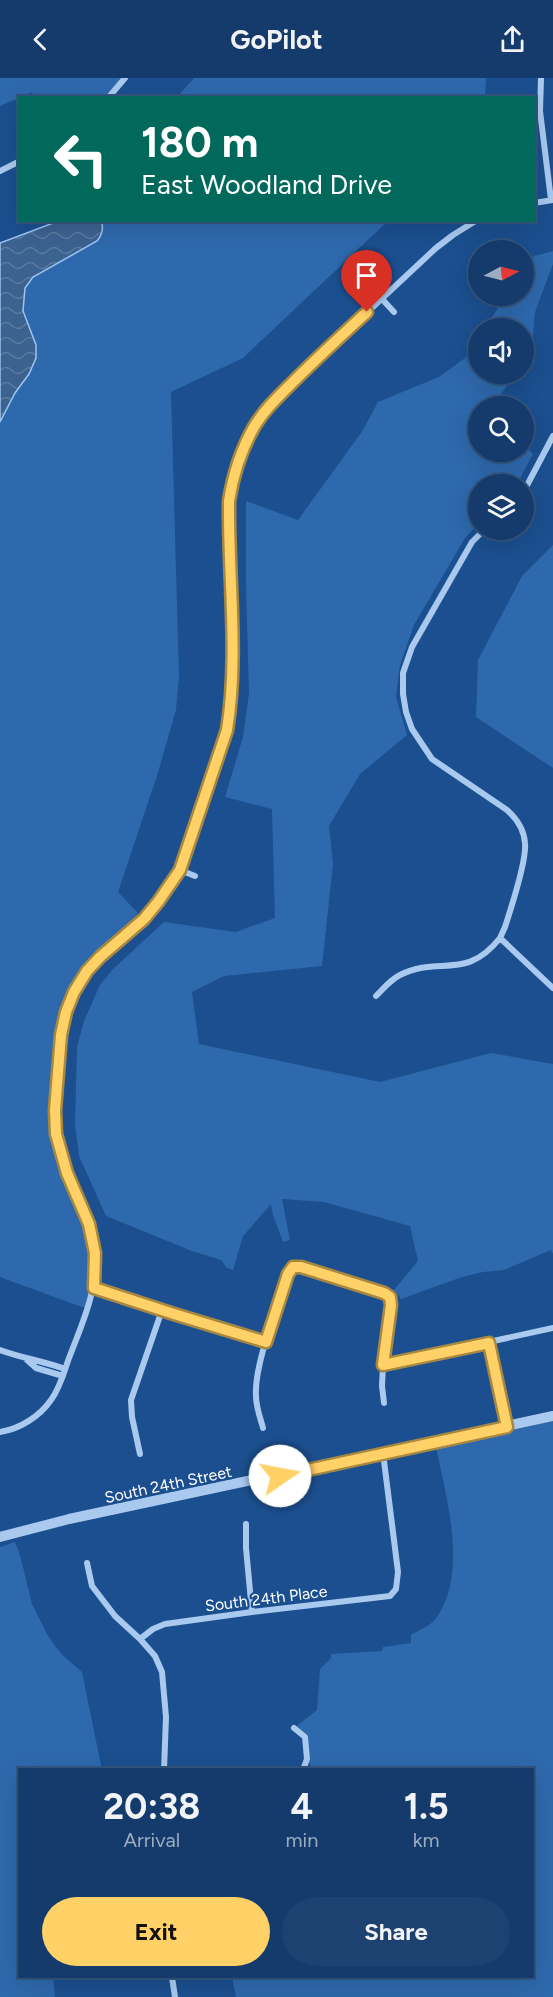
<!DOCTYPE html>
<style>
:root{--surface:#143b6b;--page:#1d4271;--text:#f1f3f6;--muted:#9dadc1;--line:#33557e;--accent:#ffd166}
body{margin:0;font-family:Figtree,sans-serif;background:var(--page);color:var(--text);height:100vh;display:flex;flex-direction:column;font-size:22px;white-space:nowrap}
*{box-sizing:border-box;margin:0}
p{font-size:20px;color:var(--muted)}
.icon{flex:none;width:33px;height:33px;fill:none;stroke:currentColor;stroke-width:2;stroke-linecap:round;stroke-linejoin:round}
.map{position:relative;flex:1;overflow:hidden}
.details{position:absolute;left:18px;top:1690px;width:516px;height:210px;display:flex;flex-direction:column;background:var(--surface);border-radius:0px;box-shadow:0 6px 24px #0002,0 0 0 2px var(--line)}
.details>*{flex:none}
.banner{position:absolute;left:18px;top:18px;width:518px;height:126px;border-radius:0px;box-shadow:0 6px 24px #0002,0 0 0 2px var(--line);background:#00695c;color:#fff;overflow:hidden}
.needle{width:39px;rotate:83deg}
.controls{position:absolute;left:468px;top:162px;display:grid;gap:12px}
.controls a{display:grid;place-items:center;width:66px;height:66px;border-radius:50%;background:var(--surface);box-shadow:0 6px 24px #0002,0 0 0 2px var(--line);font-size:30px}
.pin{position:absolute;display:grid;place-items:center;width:51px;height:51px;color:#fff;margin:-62px -26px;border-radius:50% 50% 50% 0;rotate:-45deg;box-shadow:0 0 6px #0007}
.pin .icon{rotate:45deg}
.me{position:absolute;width:66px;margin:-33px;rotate:78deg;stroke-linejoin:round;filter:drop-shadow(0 0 4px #0008)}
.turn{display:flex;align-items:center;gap:21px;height:126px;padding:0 24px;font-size:27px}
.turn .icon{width:78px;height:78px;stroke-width:2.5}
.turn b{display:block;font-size:42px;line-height:51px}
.eta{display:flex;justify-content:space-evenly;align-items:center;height:102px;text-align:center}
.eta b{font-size:36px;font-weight:700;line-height:42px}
.action{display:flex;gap:12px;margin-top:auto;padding:12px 24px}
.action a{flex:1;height:69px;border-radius:36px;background:var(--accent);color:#111;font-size:24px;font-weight:700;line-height:69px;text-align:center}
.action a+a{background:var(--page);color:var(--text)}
header{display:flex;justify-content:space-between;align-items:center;height:78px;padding:0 24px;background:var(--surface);font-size:27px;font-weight:700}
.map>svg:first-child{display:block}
.grass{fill:#2e69ad}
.water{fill:url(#water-waves);stroke:#9cc4f0;stroke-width:1.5}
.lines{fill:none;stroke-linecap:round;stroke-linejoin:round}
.minor{stroke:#a9c9ee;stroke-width:6}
.tertiary{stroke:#a9c9ee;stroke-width:10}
.route-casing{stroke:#a68842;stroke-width:15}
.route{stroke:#ffd166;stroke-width:10}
.labels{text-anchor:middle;stroke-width:4.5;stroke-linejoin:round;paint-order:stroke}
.street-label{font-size:16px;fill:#fff;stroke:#1b4f8f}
</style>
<header><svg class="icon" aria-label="back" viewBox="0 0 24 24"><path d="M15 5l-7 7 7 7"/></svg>GoPilot<svg class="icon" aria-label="share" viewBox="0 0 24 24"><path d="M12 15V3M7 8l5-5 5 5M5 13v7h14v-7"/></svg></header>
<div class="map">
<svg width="553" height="1919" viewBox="0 0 553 1919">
<defs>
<pattern id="water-waves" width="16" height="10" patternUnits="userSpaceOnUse" patternTransform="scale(1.5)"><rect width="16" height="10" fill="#3c6290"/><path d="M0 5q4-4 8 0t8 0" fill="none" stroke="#597aa1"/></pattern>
</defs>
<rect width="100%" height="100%" fill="#1b4f8f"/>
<path class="grass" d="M 0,0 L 125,0 L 108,19 L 34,19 L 32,14 L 0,28 Z
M 194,0 L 486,0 L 485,19 L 177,19 Z
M 61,143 L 388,143 L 243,280 L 171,314 L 179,599 L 176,632 L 157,698 L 118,814 L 138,835 L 115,866 L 87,893 L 66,934 L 56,1056 L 95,1175 L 87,1231 L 0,1199 L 0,165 Z
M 553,173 L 553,186 L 535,234 L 532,269 L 524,283 L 524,250 L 485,250 L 498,230 L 500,218 L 524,218 L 524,181 Z
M 478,260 L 478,296 L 515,296 L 493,328 L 478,328 L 478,374 L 524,374 L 524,367 L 533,376 L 517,406 L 478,406 L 478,446 L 465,460 L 414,547 L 400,587 L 396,619 L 407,657 L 360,696 L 329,748 L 333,786 L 322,888 L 224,898 L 192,914 L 199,966 L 380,1004 L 491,975 L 553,986 L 553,1176 L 551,1172 L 504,1192 L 483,1194 L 462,1199 L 401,1221 L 394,1212 L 418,1183 L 410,1148 L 324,1124 L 282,1121 L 290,1162 L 283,1164 L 273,1137 L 271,1126 L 243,1158 L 233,1192 L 227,1190 L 221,1182 L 192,1173 L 106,1138 L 79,1078 L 75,1046 L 77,969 L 84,943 L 100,907 L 113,891 L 164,844 L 236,854 L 275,840 L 272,731 L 225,719 L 243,659 L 249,615 L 246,509 L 246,423 L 298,442 L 363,352 L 378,324 L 439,299 L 465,280 Z
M 553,467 L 553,690 L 476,639 L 478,582 L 522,498 Z
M 553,1338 L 553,1919 L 236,1919 L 232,1899 L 532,1899 L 532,1692 L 313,1692 L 307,1681 L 305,1659 L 294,1650 L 317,1632 L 320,1591 L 331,1580 L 331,1576 L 382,1573 L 383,1569 L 411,1565 L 411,1557 C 419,1552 432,1547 437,1539 C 469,1493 445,1415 435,1364 Z
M 15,1464 L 20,1477 L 32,1526 L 48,1558 L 62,1577 L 82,1594 L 102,1692 L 20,1692 L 20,1899 L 53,1899 L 55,1919 L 0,1919 L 0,1469 Z"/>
<path class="water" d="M 61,142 L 101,143 C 104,150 102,157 97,163 L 33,199 L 25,210 L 23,233 L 36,267 L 36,280 L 29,296 L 15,315 L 0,344 L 0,165 Z"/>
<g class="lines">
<path class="minor" d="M 541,0 L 540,33 L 551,122
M 108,20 L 125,0
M 0,93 L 20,83
M 534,125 L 553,122
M 382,221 L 394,234
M 524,413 L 553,358
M 484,452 L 472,464 L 412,569 L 403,595 L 403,616 L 406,634 L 412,651 L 432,681 L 507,732 C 517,741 524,752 525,765 C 527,783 511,830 505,849 L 500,860
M 180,792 L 195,798
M 376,918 C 383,911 390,902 400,897 C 439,877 465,904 500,860 L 553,910
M 94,1210 L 266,1264
M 489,1265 L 507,1349
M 0,1272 C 22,1280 43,1283 65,1291
M 26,1281 L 36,1290 L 63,1298
M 383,1287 L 553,1250
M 263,1350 C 260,1339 256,1329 256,1318 C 254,1286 278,1228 288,1196 L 293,1189 L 301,1189 L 384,1215 L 390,1219 L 391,1227 L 383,1287 L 382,1308 L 384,1325
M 0,1354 C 20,1351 40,1338 51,1322 C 60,1310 64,1294 69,1280 C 82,1246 98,1212 95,1175 C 92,1142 73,1115 63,1083 C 52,1047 57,1013 60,976 C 62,940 73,904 100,878 C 129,850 161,828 180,791 C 190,772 196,749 203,728 C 213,696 228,663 231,629 C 234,602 232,574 231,547 C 230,505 228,464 229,423 C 233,397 241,372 254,350 C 271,319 303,293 329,270 C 365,236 401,203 436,170 L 453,157 L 477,142
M 140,1376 L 132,1339 L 131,1322 L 162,1232
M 246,1446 L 246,1470 L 252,1534
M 87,1485 L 92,1508 L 115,1538 L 140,1561 L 155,1578 L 162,1594 L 166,1639 L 164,1692
M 140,1561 L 153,1551 L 165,1546 L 252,1534 L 390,1518 L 396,1511 L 398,1494 L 383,1375
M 294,1650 L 305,1659 L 307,1681 L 303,1692
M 172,1899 L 175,1919"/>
<path class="tertiary" d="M 0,1459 L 69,1441 L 553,1338"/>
</g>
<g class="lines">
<defs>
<path id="route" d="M 280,1398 L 507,1349 L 489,1265 L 383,1287 L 391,1227 L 390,1219 L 384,1215 L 301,1189 L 293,1189 L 288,1196 L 266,1264 L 174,1236 L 94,1210 L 95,1175 L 89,1146 L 67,1095 L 56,1056 L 55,1032 L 61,957 L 66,934 L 74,914 L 87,893 L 100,879 L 144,841 L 158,824 L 180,792 L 227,652 C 239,578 228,498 229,423 C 233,397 241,372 254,349 C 264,332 279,318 293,304 C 317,280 342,257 367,234"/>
</defs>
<use href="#route" class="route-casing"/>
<use href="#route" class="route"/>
</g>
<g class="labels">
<g class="street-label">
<text transform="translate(168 1406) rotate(-12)" y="6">South 24th Street</text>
<text transform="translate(266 1520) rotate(-7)" y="6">South 24th Place</text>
</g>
</g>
</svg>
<div class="controls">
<a><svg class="needle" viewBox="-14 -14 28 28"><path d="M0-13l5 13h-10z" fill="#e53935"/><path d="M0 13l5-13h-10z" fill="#9dadc1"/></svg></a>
<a><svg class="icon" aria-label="sound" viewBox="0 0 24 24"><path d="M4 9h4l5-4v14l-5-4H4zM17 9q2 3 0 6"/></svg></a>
<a><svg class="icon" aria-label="search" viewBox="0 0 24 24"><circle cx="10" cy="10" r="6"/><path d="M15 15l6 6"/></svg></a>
<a><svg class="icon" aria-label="layers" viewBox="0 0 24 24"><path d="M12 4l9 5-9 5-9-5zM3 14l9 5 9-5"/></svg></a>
</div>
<div class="pin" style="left:367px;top:234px;background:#d93025"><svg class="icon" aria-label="arrive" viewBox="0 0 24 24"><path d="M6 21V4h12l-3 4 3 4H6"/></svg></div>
<svg class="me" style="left:280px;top:1398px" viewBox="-20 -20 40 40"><circle r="19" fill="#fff"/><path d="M0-13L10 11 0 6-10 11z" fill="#ffd166"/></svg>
<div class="banner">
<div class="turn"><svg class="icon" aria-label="left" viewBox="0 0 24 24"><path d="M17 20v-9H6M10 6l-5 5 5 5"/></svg><div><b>180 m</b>East Woodland Drive</div></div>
</div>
<section class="details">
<div class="eta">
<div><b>20:38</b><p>Arrival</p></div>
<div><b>4</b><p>min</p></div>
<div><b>1.5</b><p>km</p></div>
</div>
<div class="action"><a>Exit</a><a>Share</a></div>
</section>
</div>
